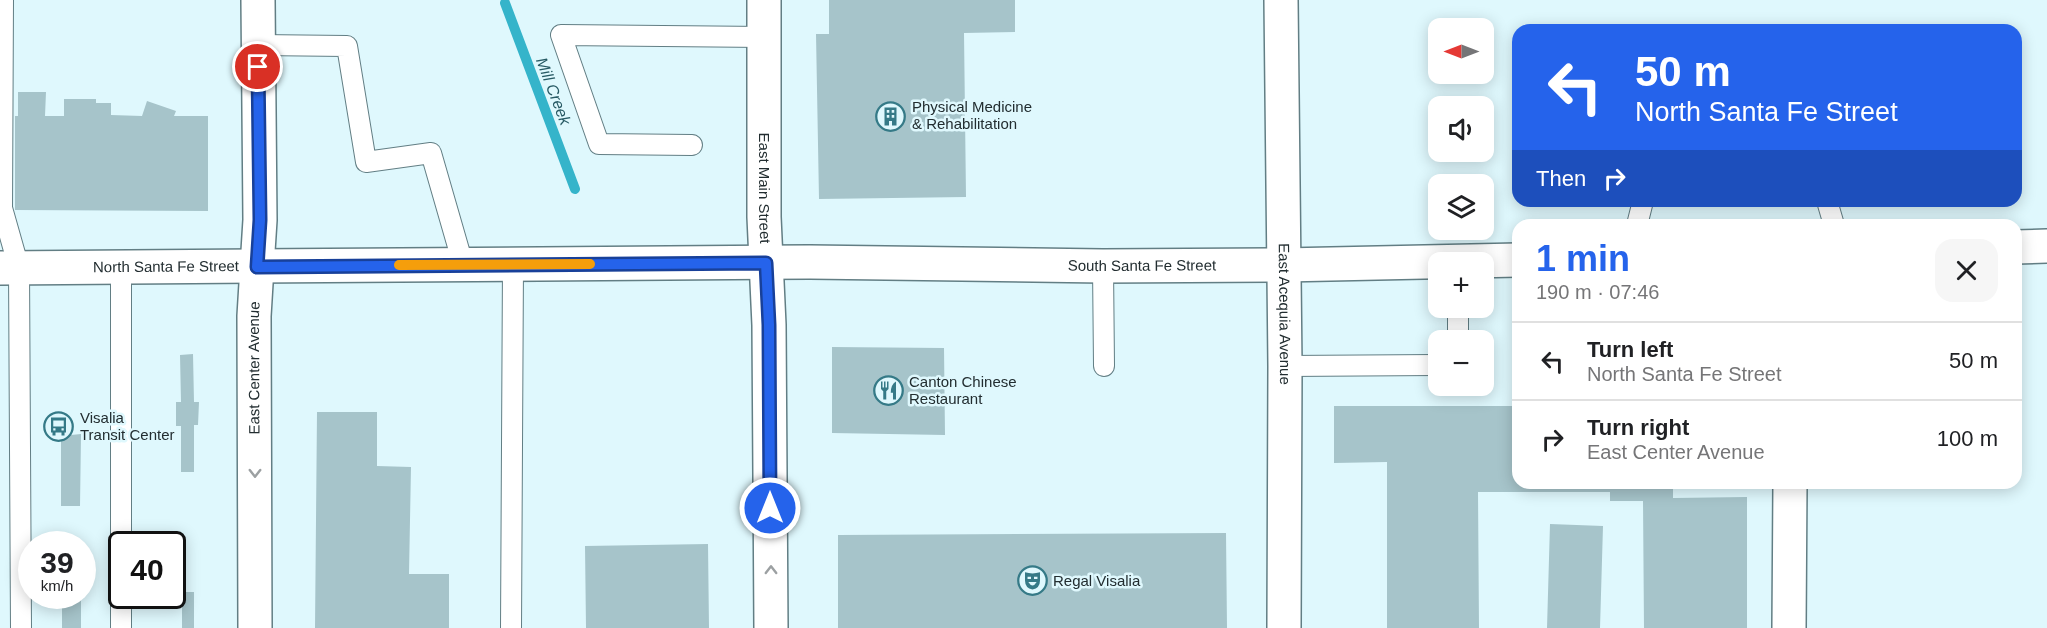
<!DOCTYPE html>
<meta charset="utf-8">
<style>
:root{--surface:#fff;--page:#f6f6f6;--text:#202124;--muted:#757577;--line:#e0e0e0;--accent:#2563eb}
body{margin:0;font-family:Helvetica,sans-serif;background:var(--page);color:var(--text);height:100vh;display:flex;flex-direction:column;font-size:22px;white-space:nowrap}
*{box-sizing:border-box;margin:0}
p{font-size:20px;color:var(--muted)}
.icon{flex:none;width:33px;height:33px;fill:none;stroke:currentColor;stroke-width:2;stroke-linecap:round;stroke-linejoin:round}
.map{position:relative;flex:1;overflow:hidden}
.sheet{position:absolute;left:1512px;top:219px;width:510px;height:270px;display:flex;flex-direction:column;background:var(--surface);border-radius:18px;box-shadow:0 3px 15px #0003}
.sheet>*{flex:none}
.top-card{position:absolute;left:1512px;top:24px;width:510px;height:183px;border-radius:18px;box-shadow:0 3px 15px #0003;background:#2563eb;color:#fff;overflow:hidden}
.needle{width:39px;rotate:270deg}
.buttons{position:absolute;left:1428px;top:18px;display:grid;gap:12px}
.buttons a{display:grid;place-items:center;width:66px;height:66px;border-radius:12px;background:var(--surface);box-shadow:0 3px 15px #0003;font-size:30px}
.speed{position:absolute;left:18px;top:531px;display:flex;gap:12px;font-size:30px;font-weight:700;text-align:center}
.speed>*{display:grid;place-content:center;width:78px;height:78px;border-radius:50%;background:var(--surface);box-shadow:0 3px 15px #0003;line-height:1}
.speed small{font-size:15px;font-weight:400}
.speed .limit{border:3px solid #111;border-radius:9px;background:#fff;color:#111}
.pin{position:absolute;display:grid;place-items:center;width:51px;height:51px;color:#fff;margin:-26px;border:3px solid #fff;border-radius:50%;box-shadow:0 2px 6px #0007}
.me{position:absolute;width:66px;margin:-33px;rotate:0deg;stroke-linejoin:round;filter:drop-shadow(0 0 4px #0008)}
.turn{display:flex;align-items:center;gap:21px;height:126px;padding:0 24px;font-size:27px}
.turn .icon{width:78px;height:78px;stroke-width:2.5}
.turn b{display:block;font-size:42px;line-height:51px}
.then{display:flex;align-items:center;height:57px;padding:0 24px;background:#0003;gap:12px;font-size:22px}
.round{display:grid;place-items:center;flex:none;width:63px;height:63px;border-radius:18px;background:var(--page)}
.headline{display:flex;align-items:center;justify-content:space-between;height:102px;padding:0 24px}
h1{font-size:36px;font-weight:700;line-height:45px;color:var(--accent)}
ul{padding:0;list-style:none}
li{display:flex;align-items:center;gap:18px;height:78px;padding:0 24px;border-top:2px solid var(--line)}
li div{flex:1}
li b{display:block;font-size:22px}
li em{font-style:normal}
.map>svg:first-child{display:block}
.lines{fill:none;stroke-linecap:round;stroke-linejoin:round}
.stream{stroke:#35b4ca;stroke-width:10}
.building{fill:#a6c4ca}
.service-casing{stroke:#627e84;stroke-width:22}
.minor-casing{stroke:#627e84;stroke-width:36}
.tertiary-casing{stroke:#627e84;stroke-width:36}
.service{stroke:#fff;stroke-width:20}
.minor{stroke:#fff;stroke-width:33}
.tertiary{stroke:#fff;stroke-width:33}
.oneway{stroke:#9ca0a2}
.route-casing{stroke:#184099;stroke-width:15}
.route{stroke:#2563eb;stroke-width:10}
.slow{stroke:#f59e0b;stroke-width:10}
.labels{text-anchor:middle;stroke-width:5;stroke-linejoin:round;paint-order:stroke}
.poi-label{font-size:15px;fill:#222d30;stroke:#dff8fd;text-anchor:start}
.street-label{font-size:15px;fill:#222d30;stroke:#dff8fd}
.water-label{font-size:16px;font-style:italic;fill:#275a64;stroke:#dff8fd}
</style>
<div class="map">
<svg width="2047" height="628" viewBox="0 0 2047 628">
<rect width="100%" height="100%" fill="#dff8fd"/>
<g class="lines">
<path class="stream" d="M 505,3 L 575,189"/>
</g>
<path class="building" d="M 829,0 L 1015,0 L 1015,32 L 964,33 L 966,197 L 819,199 L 816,34 L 829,34 Z
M 18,92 L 46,92 L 45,116 L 64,116 L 64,99 L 96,99 L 96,103 L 111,103 L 111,115 L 142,116 L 147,101 L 176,111 L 174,116 L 208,116 L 208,211 L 15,210 L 15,116 L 18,116 Z
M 832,347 L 944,348 L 945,435 L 832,433 Z
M 193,354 L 194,402 L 199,402 L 198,425 L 194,425 L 194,472 L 181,472 L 181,426 L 176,426 L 176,402 L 181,402 L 180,355 Z
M 1334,406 L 1518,406 L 1518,483 L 1673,483 L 1673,498 L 1747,497 L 1747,628 L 1644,628 L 1643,501 L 1610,501 L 1610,492 L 1478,492 L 1479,628 L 1387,628 L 1387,462 L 1334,463 Z
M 317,412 L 377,412 L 377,466 L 411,467 L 409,574 L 449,574 L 449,628 L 315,628 Z
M 81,434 L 80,506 L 61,506 L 61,436 Z
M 1550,524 L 1603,526 L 1600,628 L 1547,628 Z
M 1226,533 L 1227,628 L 838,628 L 838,535 Z
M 708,544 L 709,628 L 586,628 L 585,546 Z
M 182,592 L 194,592 L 194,628 L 182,628 Z
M 62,596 L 81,596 L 81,628 L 62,628 Z"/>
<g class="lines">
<defs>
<path id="service" d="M 3,0 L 2,208 L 19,268 L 21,628
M 258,45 L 347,46 L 366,162 L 431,153 L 463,264
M 692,145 L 599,144 L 561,35 L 764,37
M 1827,201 L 1834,225
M 1637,225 L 1643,201
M 1103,266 L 1104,366
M 1458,308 L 1458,340
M 1285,366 L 1438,365
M 121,628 L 121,269
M 511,628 L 513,264"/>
<g id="minor">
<path id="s1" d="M 1281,0 L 1285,366 L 1284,628"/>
<path d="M 257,267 L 260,220 L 258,0"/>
<path d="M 1789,628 L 1790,483"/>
</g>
<g id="tertiary">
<path id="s2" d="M 764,0 L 764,217 L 769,325 L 771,628"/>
<path d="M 2016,247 L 2047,246"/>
<path id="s3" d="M 0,268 L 810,262 L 1103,266 L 1284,265 L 1518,260"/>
<path id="s4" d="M 255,628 L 254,316 L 257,267"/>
</g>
</defs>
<use href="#service" class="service-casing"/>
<use href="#minor" class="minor-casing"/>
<use href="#tertiary" class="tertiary-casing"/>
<use href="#service" class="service"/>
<use href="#minor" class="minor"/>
<use href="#tertiary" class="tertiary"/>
</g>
<defs><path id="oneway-chevron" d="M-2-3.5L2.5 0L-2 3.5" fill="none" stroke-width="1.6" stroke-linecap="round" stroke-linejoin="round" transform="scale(1.5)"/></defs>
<g class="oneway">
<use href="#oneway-chevron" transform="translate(255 473) rotate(90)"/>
<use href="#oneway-chevron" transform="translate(771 570) rotate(-90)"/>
</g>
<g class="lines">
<defs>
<path id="route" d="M 258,67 L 260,220 L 257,267 L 766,263 L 769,325 L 770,508"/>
</defs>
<use href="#route" class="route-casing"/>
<use href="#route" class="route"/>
<path class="slow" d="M 399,265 L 590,264"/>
</g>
<defs>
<symbol id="building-ring" viewBox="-11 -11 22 22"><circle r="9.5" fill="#dff8fd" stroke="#357a87" stroke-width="1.5"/><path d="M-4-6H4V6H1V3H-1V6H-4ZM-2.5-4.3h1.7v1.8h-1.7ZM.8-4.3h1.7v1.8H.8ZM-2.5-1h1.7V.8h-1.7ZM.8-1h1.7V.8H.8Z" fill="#357a87"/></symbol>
<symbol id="restaurant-ring" viewBox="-11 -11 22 22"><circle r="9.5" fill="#dff8fd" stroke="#357a87" stroke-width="1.5"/><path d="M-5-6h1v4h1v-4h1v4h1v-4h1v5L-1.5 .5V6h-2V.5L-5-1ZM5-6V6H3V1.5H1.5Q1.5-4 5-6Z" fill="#357a87"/></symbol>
<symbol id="bus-ring" viewBox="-11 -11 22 22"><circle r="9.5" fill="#dff8fd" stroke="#357a87" stroke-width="1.5"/><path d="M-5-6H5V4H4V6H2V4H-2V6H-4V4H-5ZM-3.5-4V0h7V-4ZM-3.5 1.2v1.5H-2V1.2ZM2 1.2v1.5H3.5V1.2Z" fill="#357a87"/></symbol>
<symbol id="theatre-ring" viewBox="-11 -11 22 22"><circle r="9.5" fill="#dff8fd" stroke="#357a87" stroke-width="1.5"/><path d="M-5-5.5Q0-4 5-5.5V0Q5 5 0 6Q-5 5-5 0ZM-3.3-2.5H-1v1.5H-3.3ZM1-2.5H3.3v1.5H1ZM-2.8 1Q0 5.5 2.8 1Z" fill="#357a87"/></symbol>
</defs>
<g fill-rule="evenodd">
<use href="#building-ring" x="874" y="100" width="33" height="33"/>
<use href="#restaurant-ring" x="872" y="374" width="33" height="33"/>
<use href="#bus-ring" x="42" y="410" width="33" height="33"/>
<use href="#theatre-ring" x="1016" y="564" width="33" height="33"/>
</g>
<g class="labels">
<g class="poi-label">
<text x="912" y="112">Physical Medicine<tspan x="912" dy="17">&amp; Rehabilitation</tspan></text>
<text x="909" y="387">Canton Chinese<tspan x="909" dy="17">Restaurant</tspan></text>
<text x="80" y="423">Visalia<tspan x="80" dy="17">Transit Center</tspan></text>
<text x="1053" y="586">Regal Visalia</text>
</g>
<g class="street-label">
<text dy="5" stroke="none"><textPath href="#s2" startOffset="188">East Main Street</textPath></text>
<text dy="5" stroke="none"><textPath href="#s3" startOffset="1142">South Santa Fe Street</textPath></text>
<text dy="5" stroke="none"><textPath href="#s3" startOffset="166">North Santa Fe Street</textPath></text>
<text dy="5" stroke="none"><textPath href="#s1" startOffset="314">East Acequia Avenue</textPath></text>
<text dy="5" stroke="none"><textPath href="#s4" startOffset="260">East Center Avenue</textPath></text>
</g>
<g class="water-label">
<text transform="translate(554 91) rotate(69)" y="6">Mill Creek</text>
</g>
</g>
</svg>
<div class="buttons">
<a><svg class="needle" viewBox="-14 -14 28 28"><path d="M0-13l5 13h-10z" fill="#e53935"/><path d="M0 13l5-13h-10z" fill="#757577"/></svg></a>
<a><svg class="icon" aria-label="sound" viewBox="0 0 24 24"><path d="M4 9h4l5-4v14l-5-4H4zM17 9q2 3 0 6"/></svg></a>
<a><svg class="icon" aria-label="layers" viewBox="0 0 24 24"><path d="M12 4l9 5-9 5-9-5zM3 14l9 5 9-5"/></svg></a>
<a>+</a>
<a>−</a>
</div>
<div class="speed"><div>39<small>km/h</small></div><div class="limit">40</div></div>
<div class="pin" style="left:258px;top:67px;background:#d93025"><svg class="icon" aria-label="arrive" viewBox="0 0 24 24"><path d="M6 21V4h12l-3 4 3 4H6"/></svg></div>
<svg class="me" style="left:770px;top:508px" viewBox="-20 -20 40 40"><circle r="17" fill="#2563eb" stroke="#fff" stroke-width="3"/><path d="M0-11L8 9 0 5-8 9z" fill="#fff"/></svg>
<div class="top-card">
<div class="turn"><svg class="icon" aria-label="left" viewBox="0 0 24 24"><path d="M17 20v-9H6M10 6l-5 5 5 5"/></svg><div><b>50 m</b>North Santa Fe Street</div></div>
<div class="then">Then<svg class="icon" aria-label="right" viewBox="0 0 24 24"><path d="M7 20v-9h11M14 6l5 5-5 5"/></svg></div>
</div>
<section class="sheet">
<div class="headline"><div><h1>1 min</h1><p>190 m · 07:46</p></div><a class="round"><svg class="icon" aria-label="close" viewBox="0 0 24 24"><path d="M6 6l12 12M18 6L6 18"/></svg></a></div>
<ul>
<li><svg class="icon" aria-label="left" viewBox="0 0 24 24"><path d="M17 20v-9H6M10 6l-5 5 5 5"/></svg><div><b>Turn left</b><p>North Santa Fe Street</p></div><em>50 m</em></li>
<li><svg class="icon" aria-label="right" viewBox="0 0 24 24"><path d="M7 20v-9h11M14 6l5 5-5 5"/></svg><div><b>Turn right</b><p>East Center Avenue</p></div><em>100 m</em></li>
</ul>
</section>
</div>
